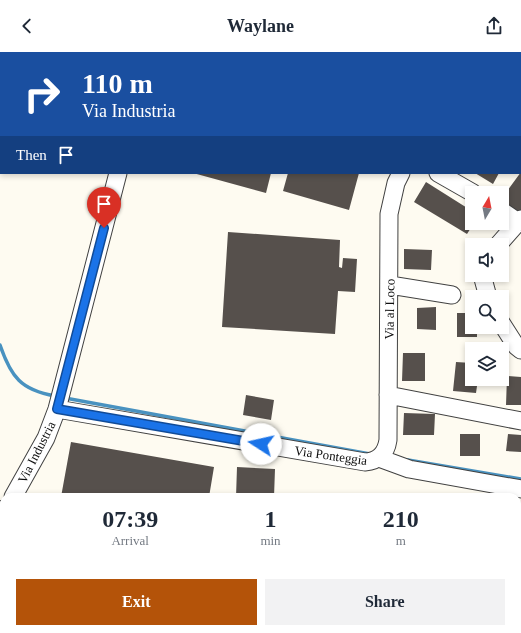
<!DOCTYPE html>
<style>
:root{--surface:#fff;--page:#f2f2f3;--text:#1f2937;--muted:#747a83;--accent:#b45309}
body{margin:0;font-family:Georgia,serif;background:var(--page);color:var(--text);height:100vh;display:flex;flex-direction:column;font-size:15px;white-space:nowrap}
*{box-sizing:border-box;margin:0}
p{font-size:13px;color:var(--muted)}
.icon{flex:none;width:22px;height:22px;fill:none;stroke:currentColor;stroke-width:2;stroke-linecap:round;stroke-linejoin:round}
.map{position:relative;flex:1;overflow:hidden}
.side{position:absolute;left:0px;top:441px;width:521px;height:140px;display:flex;flex-direction:column;background:var(--surface);border-radius:12px 12px 0 0;box-shadow:0 2px 6px #0003}
.side>*{flex:none}
.banner{position:absolute;left:0px;top:0px;width:521px;height:122px;box-shadow:0 2px 6px #0003;background:#1a4fa0;color:#fff;overflow:hidden}
.needle{width:26px;rotate:10deg}
.controls{position:absolute;left:465px;top:134px;display:grid;gap:8px}
.controls a{display:grid;place-items:center;width:44px;height:44px;border-radius:0px;background:var(--surface);box-shadow:0 2px 6px #0003;font-size:20px}
.pin{position:absolute;display:grid;place-items:center;width:34px;height:34px;color:#fff;margin:-41px -17px;border-radius:50% 50% 50% 0;rotate:-45deg;box-shadow:0 0 4px #0007}
.pin .icon{rotate:45deg}
.me{position:absolute;width:44px;margin:-22px;rotate:280deg;stroke-linejoin:round;filter:drop-shadow(0 0 3px #0008)}
.turn{display:flex;align-items:center;gap:14px;height:84px;padding:0 16px;font-size:18px}
.turn .icon{width:52px;height:52px;stroke-width:2.5}
.turn b{display:block;font-size:28px;line-height:34px}
.then{display:flex;align-items:center;height:38px;padding:0 16px;background:#0003;gap:8px;font-size:15px}
.eta{display:flex;justify-content:space-evenly;align-items:center;height:68px;text-align:center}
.eta b{font-size:24px;font-weight:600;line-height:28px}
.cta{display:flex;gap:8px;margin-top:auto;padding:8px 16px}
.cta a{flex:1;height:46px;border-radius:0px;background:var(--accent);color:#fff;font-size:16px;font-weight:600;line-height:46px;text-align:center}
.cta a+a{background:var(--page);color:var(--text)}
header{display:flex;justify-content:space-between;align-items:center;height:52px;padding:0 16px;background:var(--surface);font-size:18px;font-weight:600}
.map>svg:first-child{display:block}
.pitch{fill:#e3edce}
.lines{fill:none;stroke-linecap:round;stroke-linejoin:round}
.stream{stroke:#4992c0;stroke-width:3.5}
.building{fill:#56504c}
.minor-casing{stroke:#414141;stroke-width:19}
.minor{stroke:#fff;stroke-width:17}
.route-casing{stroke:#114b97;stroke-width:10}
.route{stroke:#1a73e8;stroke-width:7}
.labels{text-anchor:middle;stroke-width:4;stroke-linejoin:round;paint-order:stroke}
.street-label{font-size:13px;fill:#0e0e0e;stroke:#fff}
</style>
<header><svg class="icon" aria-label="back" viewBox="0 0 24 24"><path d="M15 5l-7 7 7 7"/></svg>Waylane<svg class="icon" aria-label="share" viewBox="0 0 24 24"><path d="M12 15V3M7 8l5-5 5 5M5 13v7h14v-7"/></svg></header>
<div class="map">
<svg width="521" height="581" viewBox="0 0 521 581">
<rect width="100%" height="100%" fill="#fefbf1"/>
<path class="pitch" d="M 0,0 L 136,0 L 1,1 L 1,39 Z"/>
<g class="lines">
<path class="stream" d="M 0,293 C 11,325 21,338 55,344
M 65,346 L 370,402
M 408,408 L 521,427"/>
</g>
<path class="building" d="M 521,120 L 521,158 L 518,163 L 502,152 L 502,146 Z
M 193,121 L 271,121 L 266,141 Z
M 288,121 L 359,121 L 349,158 L 283,139 Z
M 475,121 L 499,121 L 493,132 Z
M 426,130 L 472,159 L 472,171 L 474,171 L 467,182 L 414,150 Z
M 228,180 L 340,188 L 339,215 L 342,216 L 343,206 L 357,207 L 355,240 L 338,239 L 335,282 L 222,275 Z
M 404,197 L 432,198 L 431,218 L 404,217 Z
M 436,255 L 436,278 L 417,277 L 417,256 Z
M 457,261 L 472,261 L 472,275 L 477,275 L 477,285 L 457,285 Z
M 403,301 L 425,301 L 425,329 L 402,329 Z
M 456,310 L 472,311 L 472,327 L 478,327 L 476,341 L 453,339 Z
M 507,324 L 521,325 L 521,353 L 506,353 Z
M 246,343 L 274,348 L 271,368 L 243,363 Z
M 404,361 L 435,362 L 434,383 L 403,383 Z
M 460,382 L 480,382 L 480,404 L 460,404 Z
M 508,382 L 521,383 L 521,400 L 506,399 Z
M 71,390 L 214,415 L 209,445 L 61,445 Z
M 237,415 L 275,417 L 274,445 L 236,445 Z
M 335,577 L 462,577 L 462,581 L 334,581 Z"/>
<g class="lines">
<defs>
<path id="minor" d="M 150,1 L 150,0
M 466,1 L 467,0
M 438,121 L 473,141
M 502,159 L 518,170
M 498,193 L 521,167
M 482,223 L 488,245
M 390,233 L 452,243
M 502,272 L 516,294 L 521,298
M 388,343 L 521,369
M 57,357 L 365,410 C 378,409 386,402 388,388 L 389,162 L 396,131 L 401,121
M 379,406 L 409,417 L 521,437
M 13,445 L 46,386 L 57,357 L 118,121
M 0,463 L 4,457"/>
</defs>
<use href="#minor" class="minor-casing"/>
<use href="#minor" class="minor"/>
</g>
<g class="lines">
<defs>
<path id="route" d="M 104,176 L 57,357 L 261,392"/>
</defs>
<use href="#route" class="route-casing"/>
<use href="#route" class="route"/>
</g>
<g class="labels">
<g class="street-label">
<text transform="translate(389 257) rotate(-89)" y="5">Via al Loco</text>
<text transform="translate(36 400) rotate(-63)" y="5">Via Industria</text>
<text transform="translate(331 403) rotate(8)" y="5">Via Ponteggia</text>
</g>
</g>
</svg>
<div class="controls">
<a><svg class="needle" viewBox="-14 -14 28 28"><path d="M0-13l5 13h-10z" fill="#e53935"/><path d="M0 13l5-13h-10z" fill="#747a83"/></svg></a>
<a><svg class="icon" aria-label="sound" viewBox="0 0 24 24"><path d="M4 9h4l5-4v14l-5-4H4zM17 9q2 3 0 6"/></svg></a>
<a><svg class="icon" aria-label="search" viewBox="0 0 24 24"><circle cx="10" cy="10" r="6"/><path d="M15 15l6 6"/></svg></a>
<a><svg class="icon" aria-label="layers" viewBox="0 0 24 24"><path d="M12 4l9 5-9 5-9-5zM3 14l9 5 9-5"/></svg></a>
</div>
<div class="pin" style="left:104px;top:176px;background:#d93025"><svg class="icon" aria-label="arrive" viewBox="0 0 24 24"><path d="M6 21V4h12l-3 4 3 4H6"/></svg></div>
<svg class="me" style="left:261px;top:392px" viewBox="-20 -20 40 40"><circle r="19" fill="#fff"/><path d="M0-13L10 11 0 6-10 11z" fill="#1a73e8"/></svg>
<div class="banner">
<div class="turn"><svg class="icon" aria-label="right" viewBox="0 0 24 24"><path d="M7 20v-9h11M14 6l5 5-5 5"/></svg><div><b>110 m</b>Via Industria</div></div>
<div class="then">Then<svg class="icon" aria-label="arrive" viewBox="0 0 24 24"><path d="M6 21V4h12l-3 4 3 4H6"/></svg></div>
</div>
<section class="side">
<div class="eta">
<div><b>07:39</b><p>Arrival</p></div>
<div><b>1</b><p>min</p></div>
<div><b>210</b><p>m</p></div>
</div>
<div class="cta"><a>Exit</a><a>Share</a></div>
</section>
</div>
